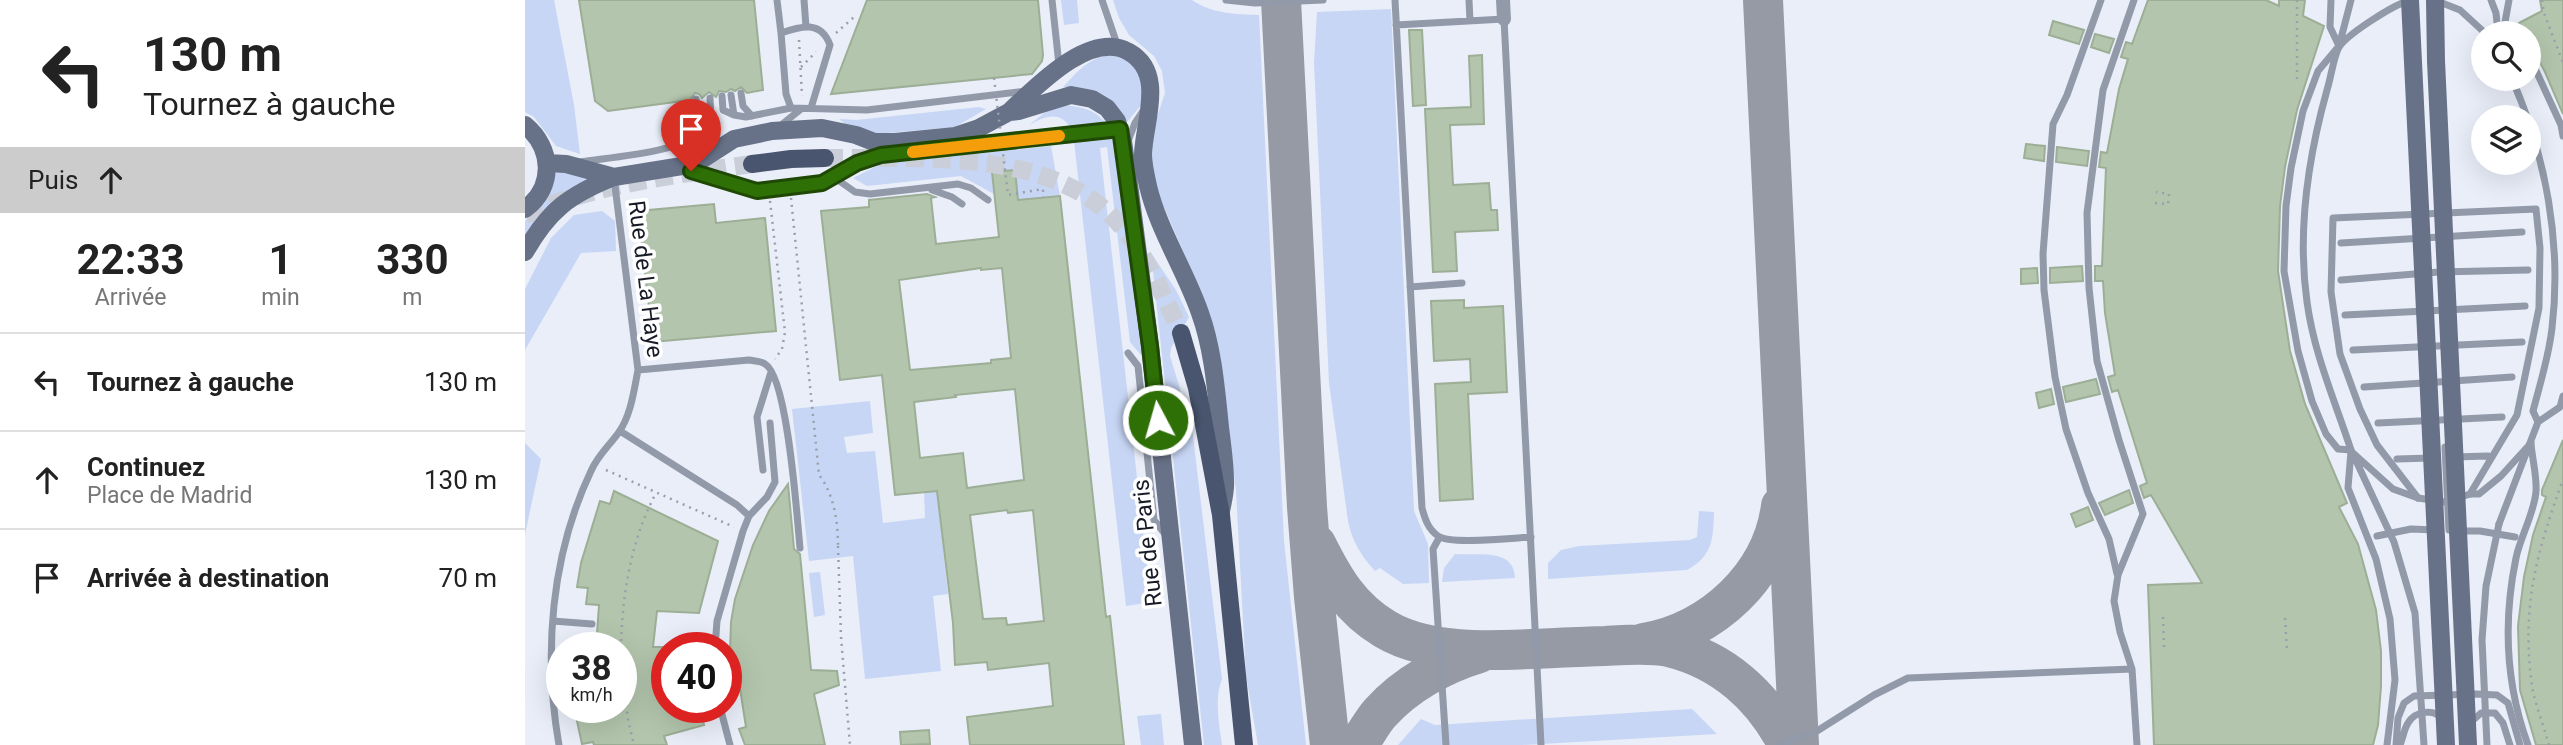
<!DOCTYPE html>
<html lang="fr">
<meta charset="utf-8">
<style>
:root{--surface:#fff;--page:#f2f2f2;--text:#222;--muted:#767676;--line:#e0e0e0}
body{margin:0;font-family:Roboto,sans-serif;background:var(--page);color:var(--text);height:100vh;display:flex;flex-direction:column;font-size:26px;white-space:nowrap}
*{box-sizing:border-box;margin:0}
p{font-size:23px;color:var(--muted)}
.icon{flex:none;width:38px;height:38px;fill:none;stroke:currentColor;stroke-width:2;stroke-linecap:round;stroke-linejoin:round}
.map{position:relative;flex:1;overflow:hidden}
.side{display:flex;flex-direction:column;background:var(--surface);width:525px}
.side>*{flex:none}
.top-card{background:#fff;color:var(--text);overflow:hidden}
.fabs{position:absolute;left:1946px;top:21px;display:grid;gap:14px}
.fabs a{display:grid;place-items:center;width:70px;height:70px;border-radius:50%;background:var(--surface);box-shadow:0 7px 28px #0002;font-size:35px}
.speed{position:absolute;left:21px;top:632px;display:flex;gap:14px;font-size:35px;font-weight:700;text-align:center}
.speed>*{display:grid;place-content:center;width:91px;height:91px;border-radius:50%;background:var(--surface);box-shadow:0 7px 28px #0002;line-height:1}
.speed small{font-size:18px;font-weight:400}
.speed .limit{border:10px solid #d22;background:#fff;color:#111}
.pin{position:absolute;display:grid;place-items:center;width:60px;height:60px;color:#fff;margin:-72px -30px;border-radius:50% 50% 50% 0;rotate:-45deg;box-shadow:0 0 7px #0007}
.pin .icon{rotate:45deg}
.me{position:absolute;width:77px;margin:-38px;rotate:354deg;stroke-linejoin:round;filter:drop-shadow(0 0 5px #0008)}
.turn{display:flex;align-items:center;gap:24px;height:147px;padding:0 28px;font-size:32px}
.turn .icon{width:91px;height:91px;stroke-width:2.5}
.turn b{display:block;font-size:49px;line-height:60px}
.then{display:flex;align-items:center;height:66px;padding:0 28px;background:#0003;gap:14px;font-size:26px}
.eta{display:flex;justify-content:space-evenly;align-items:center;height:119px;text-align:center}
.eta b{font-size:42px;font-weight:700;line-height:49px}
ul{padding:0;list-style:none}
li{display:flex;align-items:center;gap:21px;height:98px;padding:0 28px;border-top:2px solid var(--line)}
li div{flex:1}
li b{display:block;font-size:26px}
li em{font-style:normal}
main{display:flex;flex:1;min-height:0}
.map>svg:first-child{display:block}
.green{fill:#c7d6f5}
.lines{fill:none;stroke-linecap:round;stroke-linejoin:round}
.taxiway{stroke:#969aa5;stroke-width:40}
.building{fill:#b3c6ad;stroke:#9cae95;stroke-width:2;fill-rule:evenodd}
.primary-tunnel{stroke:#caced9;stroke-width:18;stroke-dasharray:18 9;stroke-linecap:butt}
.path{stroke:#9a9fa9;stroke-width:2.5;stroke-dasharray:2 5;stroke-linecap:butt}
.lane{stroke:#929aa9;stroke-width:7}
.street{stroke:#929aa9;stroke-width:14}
.secondary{stroke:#677187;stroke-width:18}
.primary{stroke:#49556e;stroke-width:18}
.path-bridge{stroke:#9a9fa9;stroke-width:2.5;stroke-dasharray:2 5;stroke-linecap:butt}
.lane-bridge{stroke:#929aa9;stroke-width:7}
.secondary-bridge{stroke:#677187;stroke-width:18}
.route-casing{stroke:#1e4804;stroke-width:18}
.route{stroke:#2e6f06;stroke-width:12}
.slow{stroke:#f59e0b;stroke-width:12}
.labels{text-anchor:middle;stroke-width:7;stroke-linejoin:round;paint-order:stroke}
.street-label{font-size:23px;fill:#171b25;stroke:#fff}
</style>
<main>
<section class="side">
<div class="top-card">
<div class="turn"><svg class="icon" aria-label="left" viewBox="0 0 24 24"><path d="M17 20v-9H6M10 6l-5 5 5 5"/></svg><div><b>130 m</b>Tournez à gauche</div></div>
<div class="then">Puis<svg class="icon" aria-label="ahead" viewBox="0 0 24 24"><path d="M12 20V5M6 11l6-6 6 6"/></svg></div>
</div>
<div class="eta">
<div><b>22:33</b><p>Arrivée</p></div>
<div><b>1</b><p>min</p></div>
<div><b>330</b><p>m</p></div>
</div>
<ul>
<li><svg class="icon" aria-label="left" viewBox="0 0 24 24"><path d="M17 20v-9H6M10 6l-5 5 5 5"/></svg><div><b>Tournez à gauche</b></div><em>130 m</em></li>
<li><svg class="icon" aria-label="ahead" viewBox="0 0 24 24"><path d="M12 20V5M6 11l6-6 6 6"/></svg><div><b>Continuez</b><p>Place de Madrid</p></div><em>130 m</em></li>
<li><svg class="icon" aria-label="arrive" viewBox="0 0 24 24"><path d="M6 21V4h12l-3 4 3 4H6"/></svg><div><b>Arrivée à destination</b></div><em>70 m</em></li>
</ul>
</section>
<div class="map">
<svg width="2038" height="745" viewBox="0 0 2038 745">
<rect width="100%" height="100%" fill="#e9eef9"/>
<path class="green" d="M 0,0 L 29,0 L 49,105 L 55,154 L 31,146 L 9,117 L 0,112 Z
M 536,0 L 552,0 L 554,23 L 539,25 Z
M 588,0 L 667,0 C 687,14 711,14 734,15 L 759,541 L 781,745 L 733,745 L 721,676 L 711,491 L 695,365 L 680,301 L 634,196 L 625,163 L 630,123 L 640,93 L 637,71 L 629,56 L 604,35 L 594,18 Z
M 866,9 L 889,511 L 903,544 L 904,583 L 878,584 L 855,568 L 850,571 C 836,556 827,541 823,521 L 804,383 L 789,63 L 792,12 Z
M 586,55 L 604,61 L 617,74 L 618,103 L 602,122 C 586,97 567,88 538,87 C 552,72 564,57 586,55 Z
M 538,105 C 557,107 572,109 583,127 L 547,131 C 537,109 519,116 503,126 L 519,113 Z
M 454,107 L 461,109 L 430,127 L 351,134 L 323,126 L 314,119 L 331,120 Z
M 587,135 L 621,361 L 605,342 L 582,147 L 575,148 L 626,602 L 601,606 L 549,141 Z
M 526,146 L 535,196 L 493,200 L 489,170 L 467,172 L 469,194 L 436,176 L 342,186 L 328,178 L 356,164 Z
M 33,168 L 68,179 L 0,243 L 0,221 L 21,200 Z
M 77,211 L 90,221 L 91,251 L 56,253 L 0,350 L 0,289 L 26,238 L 49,215 Z
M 626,253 L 651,290 L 664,317 L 646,348 L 645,356 L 655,389 L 661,428 L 667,428 L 697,679 C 689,700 694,723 697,745 L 679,745 Z
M 345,401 L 348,433 L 319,437 L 322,453 L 350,451 L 358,523 L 400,518 L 399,492 L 412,491 L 423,594 L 408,596 L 416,671 L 340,679 L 328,556 L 284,561 L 267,409 Z
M 0,443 L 16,459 L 0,535 Z
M 1174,511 L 1189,512 C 1188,539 1188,556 1162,570 L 1023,579 L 1023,563 L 1036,550 L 1054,546 L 1165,540 L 1172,537 Z
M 930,554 C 952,556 989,547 990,578 L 917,582 L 919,568 Z
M 295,572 L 300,615 L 289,617 L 284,573 Z
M 1167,709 L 1192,734 L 997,745 L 873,745 L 896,719 L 910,725 Z
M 636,714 L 639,745 L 616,745 L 612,716 Z"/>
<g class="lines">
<path class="taxiway" d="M 756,0 L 782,507 L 789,597 L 805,745
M 1238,0 L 1274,745
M 791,544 C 809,580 825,608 860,629 C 885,644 919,649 947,650 C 991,651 1036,647 1080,646 C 1101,645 1124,643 1144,647 C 1198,660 1238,696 1263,745
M 1119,643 C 1187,631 1247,576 1256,506
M 833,745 C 841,734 847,722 855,713 C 881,684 918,664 954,653"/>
</g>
<path class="building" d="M 54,0 L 229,0 L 238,90 L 222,93 L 216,87 L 210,91 L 206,89 L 201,92 L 194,91 L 191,97 L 184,92 L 177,98 L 174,94 L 170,93 L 165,100 L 83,111 L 70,101 Z
M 342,0 L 513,0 L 518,55 L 517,61 L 507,74 L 306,94 Z
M 1623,0 L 1741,0 L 1754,6 L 1754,0 L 1780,0 L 1778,16 L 1799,26 L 1772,110 L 1760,167 L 1755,206 L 1753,271 L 1765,351 L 1780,404 L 1822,503 L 1814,507 L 1833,544 L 1851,610 L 1856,651 L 1856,686 L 1853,725 L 1848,745 L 1629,745 L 1623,585 L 1677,583 L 1626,495 L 1619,498 L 1615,486 L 1622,483 L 1593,390 L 1587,392 L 1583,377 L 1590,375 L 1580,313 L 1578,281 L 1570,281 L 1570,266 L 1577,266 L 1581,168 L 1574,167 L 1576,152 L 1582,153 L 1594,89 L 1603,59 L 1596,57 L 1601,42 L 1607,44 Z
M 2015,0 L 2038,0 L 2038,114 L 2020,72 L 2004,41 L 2004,33 L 1999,33 L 1994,23 L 2017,11 Z
M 1528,21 L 1559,30 L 1554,44 L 1524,35 Z
M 884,30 L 897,30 L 901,105 L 888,106 Z
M 1570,34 L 1589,39 L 1584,53 L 1566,47 Z
M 957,55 L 959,124 L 925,125 L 928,185 L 964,183 L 966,210 L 972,210 L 973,230 L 930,232 L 932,271 L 908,272 L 900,109 L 946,107 L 944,56 Z
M 1501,144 L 1520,146 L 1519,161 L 1499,158 Z
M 1532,147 L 1564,151 L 1562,166 L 1531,162 Z
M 490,170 L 493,200 L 535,196 L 581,617 L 585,616 L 599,745 L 445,745 L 442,717 L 528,706 L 524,663 L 463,670 L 462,662 L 430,665 L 428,623 L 412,491 L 370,495 L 357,375 L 315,380 L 296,211 L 344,207 L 344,200 L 402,194 L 410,197 L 406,198 L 411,244 L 474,237 L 467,172 ZM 456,268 L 456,270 L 477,268 L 486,358 L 466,360 L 466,363 L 385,370 L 374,280 ZM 490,389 L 499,480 L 442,488 L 438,453 L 395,458 L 389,402 L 431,397 L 430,395 ZM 482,510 L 483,513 L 508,510 L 519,621 L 482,625 L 481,618 L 458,619 L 445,515 Z
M 189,204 L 191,223 L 240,218 L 251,331 L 128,342 L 113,211 Z
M 1557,266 L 1558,281 L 1525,283 L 1525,268 Z
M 1512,268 L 1513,283 L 1496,284 L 1496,269 Z
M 939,300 L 939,308 L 978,306 L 982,392 L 943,394 L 948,499 L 915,501 L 910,384 L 946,382 L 945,359 L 909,361 L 906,301 Z
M 1571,379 L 1575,394 L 1541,402 L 1538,387 Z
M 1526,389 L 1529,404 L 1514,408 L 1511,393 Z
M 2038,440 L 2038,745 L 2011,745 L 1995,690 L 1993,626 L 1999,577 L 2008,535 L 2021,497 L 2017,495 L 2017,490 Z
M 263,484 L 269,549 L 275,554 L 286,670 L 312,671 L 314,685 L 289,694 L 300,745 L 220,745 L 214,729 L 221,727 L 214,682 L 204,682 L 206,622 L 210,599 L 228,545 L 244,511 Z
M 1604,490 L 1608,503 L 1580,515 L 1574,503 Z
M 89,491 L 193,541 L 174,613 L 132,611 L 128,647 L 142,647 L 142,707 L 175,707 L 179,725 L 139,736 L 142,745 L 69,745 L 68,742 L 57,744 L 52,721 L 50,707 L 96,707 L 96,648 L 71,648 L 74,605 L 61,604 L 63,588 L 52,587 L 56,563 L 75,501 L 85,504 Z
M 1563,507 L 1568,520 L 1551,527 L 1546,514 Z
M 404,730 L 405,744 L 376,745 L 375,732 Z"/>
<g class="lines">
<path class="primary-tunnel" d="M 300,158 C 393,159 529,147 596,226 C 622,256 639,297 656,333
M 0,215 C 70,184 151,175 227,164"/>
<path class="path" d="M 2017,0 L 2019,13 L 2038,63
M 311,33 L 329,17
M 274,40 L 277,96
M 276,67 L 291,52
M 1772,79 L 1772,0
M 266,198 L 294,475 C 309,494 313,522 313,546
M 245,201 L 260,332 L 257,349 L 250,359
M 1630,203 L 1643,204 L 1644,194 L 1631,192
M 81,470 L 209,527
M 1638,617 L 1639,648
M 1760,618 L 1762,650
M 316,637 L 325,745
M 96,648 C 97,595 106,540 131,493
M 96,663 L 103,720 L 109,745
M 2024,745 C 2018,723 2008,700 2006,678 C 1997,601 2013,550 2038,479"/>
<path class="lane" d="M 252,0 L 256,33
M 279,0 L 281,27
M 527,0 L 534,65
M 577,0 L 593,47
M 701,0 L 730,3 L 798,0
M 870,0 L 897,508 C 900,519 903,529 913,536 C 925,545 988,538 1006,537
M 944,0 L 945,21
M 1576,0 L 1542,95 L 1528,124 L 1518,254 L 1519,290 L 1530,377 L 1541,429 L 1563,493 L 1584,539 L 1592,574
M 1609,0 L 1578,90 L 1562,213 L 1564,288 L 1572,361 L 1594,440 L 1618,514 L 1593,575 L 1589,601 L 1595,632 L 1607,669 L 1612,745
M 1806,0 L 1805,27 L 1814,46
M 1826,0 L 1814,46 L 1793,71 L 1778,111 L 1766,168 L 1761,206 L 1759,271 L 1773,351 L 1787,401 L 1801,434 L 1813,449 L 1826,450 C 1810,401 1789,354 1782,302 C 1772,231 1783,158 1802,90 C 1806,77 1808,61 1813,49 C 1819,36 1868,5 1883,1
M 1966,0 L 1971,13 L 1973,33
M 1912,1 L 1935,10 L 1960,33
M 871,25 L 979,19 L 1016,745
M 1978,33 L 1984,0
M 2004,61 L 2007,62 L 2036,125 L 2038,136
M 216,93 L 218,106 L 227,116
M 206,95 L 209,115
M 197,96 L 198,110 L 209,115 L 221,117 L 266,108 L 342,110 L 502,91
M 171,99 L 175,133
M 266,108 L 261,94 L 256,33 C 276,26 296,20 305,45 L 286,108
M 255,126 L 276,109
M 603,141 L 610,123 L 618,111
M 55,162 C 87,157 150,153 174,134 C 179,131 182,125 186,121 L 185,98
M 161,168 L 232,191 L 297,183 L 332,163 L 356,155 L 595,129
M 310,178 L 330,192 L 345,194 L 433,184 L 446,188 L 463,200
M 407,190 L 427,197 L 437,204
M 1816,243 L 1997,232
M 1816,280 L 1914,272 L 2003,270
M 885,287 L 937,283
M 1820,315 L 2000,306
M 1828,350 L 1997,342
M 603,353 L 613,366 L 629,520 L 640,534
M 113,370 L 224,360 C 229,361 237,361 240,364 C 263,377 272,518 275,548
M 1839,387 L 1987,377
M 2013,422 L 2035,407 L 2038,396
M 1853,423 L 1977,417
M 95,431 L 212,505 L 224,516
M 1920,447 L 1924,530
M 1929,457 L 1963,456
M 1872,459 L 1906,458
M 238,470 L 232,417 L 246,372
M 1893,498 L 1852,445 L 1835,409 L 1815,354 L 1806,292 L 1808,218 L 2011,209 L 2015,248 L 2014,308 L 1992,415 L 1945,494
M 1974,524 L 2013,422 L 2008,411 C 2015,384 2024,356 2027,328 C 2037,244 2021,156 1987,79
M 1933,531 L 1955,531 L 1990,537
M 1852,536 L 1886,529 L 1910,530
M 914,538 L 908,549 L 921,745
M 28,621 L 67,624
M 190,648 L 192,621 L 218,531 L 224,516 L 242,497 L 250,482 L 245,423
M 195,707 L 205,745
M 1945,723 L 1956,713 L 1970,713 L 1978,723 L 1985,745
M 34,745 C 18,654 26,555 66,471 C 73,455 85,445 94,432 C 106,415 109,390 113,370 L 89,178
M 1255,745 L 1292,731 L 1349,695 L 1383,678 L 1607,669
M 1871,745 L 1873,718 L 1879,703 L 1889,696 L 1952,694 L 1972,695 L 1983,703 L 1995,745
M 1875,745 C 1878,738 1879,729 1883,723 C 1890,711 1909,708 1917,719"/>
<path class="street" d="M 978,0 L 979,19"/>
<path class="secondary" d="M 484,112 C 510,88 565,29 604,52 C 641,73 619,122 618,154 C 618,165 621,176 623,186 C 633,229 660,270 675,313 C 688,349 691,389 695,427 C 697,445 700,463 700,480 C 701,490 698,501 696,511
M 0,125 C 28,148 30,187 0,209
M 22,163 L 41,164 L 89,177 L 157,166 L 178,159 L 209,139 L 247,131 L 297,128 L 331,135 L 349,142 L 370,142 L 430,136 L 454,128 L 484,112 L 494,111 L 546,95 L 567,99 L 582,108 L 592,121 L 598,141 L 605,192 L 625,346 L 668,745
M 0,252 C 24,210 44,195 89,177"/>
<path class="primary" d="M 227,164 L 266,159 L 300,158
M 656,333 L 672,388 L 696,515 L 719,745"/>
<path class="path-bridge" d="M 469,78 L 483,195 L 518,189 L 518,198
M 313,546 L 316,637"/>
<path class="lane-bridge" d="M 1826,450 L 1869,542 L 1890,613 L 1899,745
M 1826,451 L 1823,488 L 1851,559 L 1865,619 L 1870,680 L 1862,745
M 1828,453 L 1868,489 L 1893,498 L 1920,502 L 1945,494 L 1954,494 L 1976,476 L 2006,443
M 1962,745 L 1957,640 L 1961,586 L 1974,524
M 2003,745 C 1981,685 1978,621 1991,558 C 1995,538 2010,511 2011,491 C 2012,476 2007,458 2006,443"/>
<path class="secondary-bridge" d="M 1885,0 L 1921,745
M 1910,0 L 1911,61 L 1943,745"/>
</g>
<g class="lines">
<defs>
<path id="route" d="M 166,171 L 232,191 L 297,183 L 332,163 L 356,155 L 595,129 L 625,346 L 633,420"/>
</defs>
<use href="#route" class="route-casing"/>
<use href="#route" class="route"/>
<path class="slow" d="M 388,152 L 534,136"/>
</g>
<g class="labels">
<g class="street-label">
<text transform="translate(121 279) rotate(83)" y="8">Rue de La Haye</text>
<text transform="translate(622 543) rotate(-96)" y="8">Rue de Paris</text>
</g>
</g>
</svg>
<div class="fabs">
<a><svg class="icon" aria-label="search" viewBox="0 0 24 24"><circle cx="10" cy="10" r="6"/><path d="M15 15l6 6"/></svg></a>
<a><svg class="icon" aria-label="layers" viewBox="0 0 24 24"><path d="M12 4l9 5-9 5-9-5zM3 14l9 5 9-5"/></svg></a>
</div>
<div class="speed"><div>38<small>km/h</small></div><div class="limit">40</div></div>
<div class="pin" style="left:166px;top:171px;background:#d93025"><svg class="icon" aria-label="arrive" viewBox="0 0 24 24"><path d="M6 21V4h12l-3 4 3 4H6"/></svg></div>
<svg class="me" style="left:633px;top:420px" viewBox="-20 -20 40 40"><circle r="17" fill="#2e6f06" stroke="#fff" stroke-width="3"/><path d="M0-11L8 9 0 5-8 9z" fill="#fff"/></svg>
</div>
</main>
